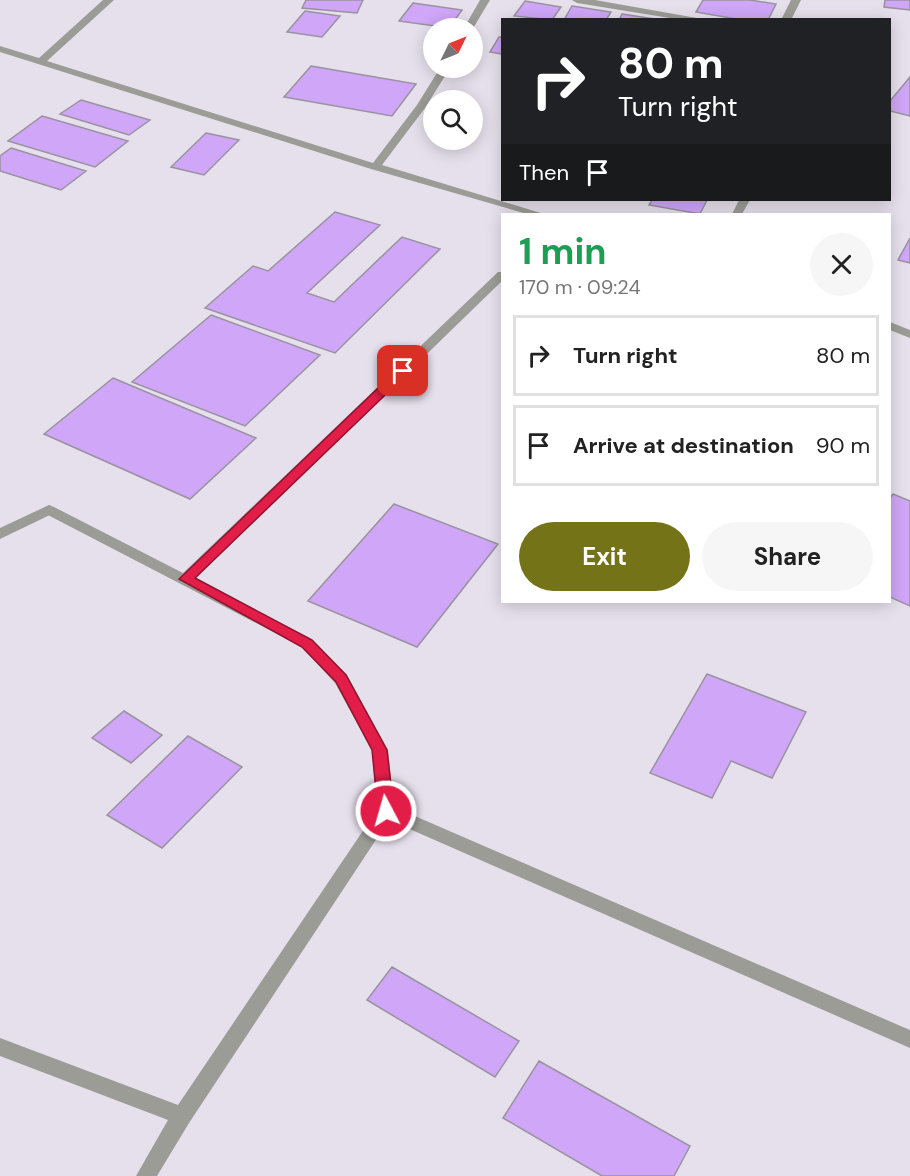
<!DOCTYPE html>
<meta charset="utf-8">
<style>
:root{--surface:#fff;--page:#f6f6f6;--text:#222;--muted:#767676;--line:#e0e0e0;--accent:#747317}
body{margin:0;font-family:"DM Sans",sans-serif;background:var(--page);color:var(--text);height:100vh;display:flex;flex-direction:column;font-size:22px;white-space:nowrap}
*{box-sizing:border-box;margin:0}
p{font-size:20px;color:var(--muted)}
.icon{flex:none;width:33px;height:33px;fill:none;stroke:currentColor;stroke-width:2;stroke-linecap:round;stroke-linejoin:round}
.map{position:relative;flex:1;overflow:hidden}
.sheet{position:absolute;left:501px;top:213px;width:390px;height:390px;display:flex;flex-direction:column;background:var(--surface);border-radius:0px;box-shadow:0 3px 15px #0003}
.sheet>*{flex:none}
.top-card{position:absolute;left:501px;top:18px;width:390px;height:183px;border-radius:0px;box-shadow:0 3px 15px #0003;background:#202124;color:#fff;overflow:hidden}
.needle{width:39px;rotate:47deg}
.fabs{position:absolute;left:423px;top:18px;display:grid;gap:12px}
.fabs a{display:grid;place-items:center;width:60px;height:60px;border-radius:50%;background:var(--surface);box-shadow:0 3px 15px #0003;font-size:30px}
.pin{position:absolute;display:grid;place-items:center;width:51px;height:51px;color:#fff;margin:-26px;border-radius:12px;box-shadow:0 3px 9px #0006}
.me{position:absolute;width:66px;margin:-33px;rotate:354deg;stroke-linejoin:round;filter:drop-shadow(0 0 4px #0008)}
.turn{display:flex;align-items:center;gap:21px;height:126px;padding:0 18px;font-size:27px}
.turn .icon{width:78px;height:78px;stroke-width:2.5}
.turn b{display:block;font-size:42px;line-height:51px}
.then{display:flex;align-items:center;height:57px;padding:0 18px;background:#0003;gap:12px;font-size:22px}
.round{display:grid;place-items:center;flex:none;width:63px;height:63px;border-radius:32px;background:var(--page)}
.head{display:flex;align-items:center;justify-content:space-between;height:102px;padding:0 18px}
h1{font-size:36px;font-weight:700;line-height:45px;color:#1e9e55}
.cta{display:flex;gap:12px;margin-top:auto;padding:12px 18px}
.cta a{flex:1;height:69px;border-radius:36px;background:var(--accent);color:#fff;font-size:24px;font-weight:700;line-height:69px;text-align:center}
.cta a+a{background:var(--page);color:var(--text)}
ul{padding:0;list-style:none}
li{display:flex;align-items:center;gap:18px;height:81px;margin:0 12px 9px;padding:0 6px;border:3px solid var(--line);border-radius:0px}
li div{flex:1}
li b{display:block;font-size:22px}
li em{font-style:normal}
.map>svg:first-child{display:block}
.building{fill:#cfa6f8;stroke:#98939e;stroke-width:1.5}
.lines{fill:none;stroke-linecap:round;stroke-linejoin:round}
.service{fill:#9c9c97;fill-rule:evenodd}
.minor{fill:#9c9c97;fill-rule:evenodd}
.route{fill:#e11d48;stroke:#92132f;stroke-width:1.5}
</style>
<div class="map">
<svg width="910" height="1176" viewBox="0 0 910 1176">
<rect width="100%" height="100%" fill="#e6e0ec"/>
<path class="building" d="M 306,0 L 363,0 L 357,13 L 302,8 Z
M 703,0 L 750,0 L 776,4 L 768,20 L 742,20 L 696,12 Z
M 885,0 L 910,0 L 910,10 L 884,7 Z
M 525,1 L 561,7 L 552,20 L 514,16 Z
M 413,3 L 462,10 L 449,28 L 399,21 Z
M 572,6 L 611,12 L 606,20 L 564,20 Z
M 305,11 L 340,16 L 322,37 L 287,32 Z
M 622,14 L 655,19 L 619,20 Z
M 499,37 L 502,37 L 502,54 L 490,52 Z
M 311,66 L 416,84 L 392,116 L 284,97 Z
M 910,77 L 910,116 L 890,111 L 890,101 Z
M 81,100 L 150,120 L 129,135 L 60,114 Z
M 42,116 L 128,141 L 95,167 L 8,141 Z
M 206,133 L 239,140 L 204,175 L 171,167 Z
M 11,148 L 86,171 L 61,190 L 0,171 L 0,156 Z
M 652,200 L 707,200 L 700,214 L 649,205 Z
M 335,212 L 380,225 L 307,293 L 334,302 L 402,237 L 440,249 L 335,353 L 205,308 L 253,266 L 268,271 Z
M 910,238 L 910,263 L 898,260 Z
M 211,315 L 320,355 L 245,426 L 132,382 Z
M 113,378 L 256,438 L 190,499 L 44,434 Z
M 893,494 L 910,501 L 910,606 L 890,597 L 890,498 Z
M 394,504 L 498,544 L 417,647 L 308,601 Z
M 707,674 L 806,712 L 772,778 L 731,761 L 712,798 L 650,773 Z
M 124,711 L 162,735 L 131,763 L 92,738 Z
M 188,736 L 242,767 L 162,848 L 107,815 Z
M 392,967 L 519,1041 L 495,1077 L 367,1000 Z
M 539,1061 L 690,1146 L 674,1176 L 602,1176 L 503,1118 Z"/>
<g class="lines">
<path class="service" d="M 49,505 L 56,510 L 54,513 L 0,539 L 0,528 Z"/>
<path class="minor" d="M 103,0 L 114,0 L 47,61 L 373,163 L 417,105 L 440,68 L 450,68 L 425,108 L 382,165 L 544,214 L 527,214 L 371,169 L 0,52 L 0,46 L 39,58 Z
M 480,0 L 490,0 L 472,30 L 464,28 Z
M 572,0 L 595,0 L 708,20 L 682,20 L 577,3 Z
M 791,0 L 801,0 L 791,20 L 781,20 Z
M 739,200 L 750,200 L 742,214 L 732,214 Z
M 498,272 L 502,272 L 502,281 L 195,579 L 312,639 L 347,675 L 388,750 L 394,807 L 910,1030 L 910,1048 L 389,820 L 189,1123 L 157,1176 L 136,1176 L 168,1120 L 0,1056 L 0,1038 L 178,1105 L 377,810 L 372,750 L 335,683 L 302,647 L 44,513 L 42,510 L 49,505 L 54,507 L 183,573 Z
M 890,322 L 910,330 L 910,338 L 890,330 Z"/>
</g>
<path class="route" d="M 403,367 L 407,369 L 407,374 L 195,578 L 312,640 L 346,675 L 387,750 L 394,811 L 386,817 L 378,811 L 372,750 L 336,682 L 302,647 L 179,579 L 398,369 Z"/>
</svg>
<div class="fabs">
<a><svg class="needle" viewBox="-14 -14 28 28"><path d="M0-13l5 13h-10z" fill="#e53935"/><path d="M0 13l5-13h-10z" fill="#767676"/></svg></a>
<a><svg class="icon" aria-label="search" viewBox="0 0 24 24"><circle cx="10" cy="10" r="6"/><path d="M15 15l6 6"/></svg></a>
</div>
<div class="pin" style="left:403px;top:371px;background:#d93025"><svg class="icon" aria-label="arrive" viewBox="0 0 24 24"><path d="M6 21V4h12l-3 4 3 4H6"/></svg></div>
<svg class="me" style="left:386px;top:811px" viewBox="-20 -20 40 40"><circle r="17" fill="#e11d48" stroke="#fff" stroke-width="3"/><path d="M0-11L8 9 0 5-8 9z" fill="#fff"/></svg>
<div class="top-card">
<div class="turn"><svg class="icon" aria-label="right" viewBox="0 0 24 24"><path d="M7 20v-9h11M14 6l5 5-5 5"/></svg><div><b>80 m</b>Turn right</div></div>
<div class="then">Then<svg class="icon" aria-label="arrive" viewBox="0 0 24 24"><path d="M6 21V4h12l-3 4 3 4H6"/></svg></div>
</div>
<section class="sheet">
<div class="head"><div><h1>1 min</h1><p>170 m · 09:24</p></div><a class="round"><svg class="icon" aria-label="close" viewBox="0 0 24 24"><path d="M6 6l12 12M18 6L6 18"/></svg></a></div>
<ul>
<li><svg class="icon" aria-label="right" viewBox="0 0 24 24"><path d="M7 20v-9h11M14 6l5 5-5 5"/></svg><div><b>Turn right</b></div><em>80 m</em></li>
<li><svg class="icon" aria-label="arrive" viewBox="0 0 24 24"><path d="M6 21V4h12l-3 4 3 4H6"/></svg><div><b>Arrive at destination</b></div><em>90 m</em></li>
</ul>
<div class="cta"><a>Exit</a><a>Share</a></div>
</section>
</div>
